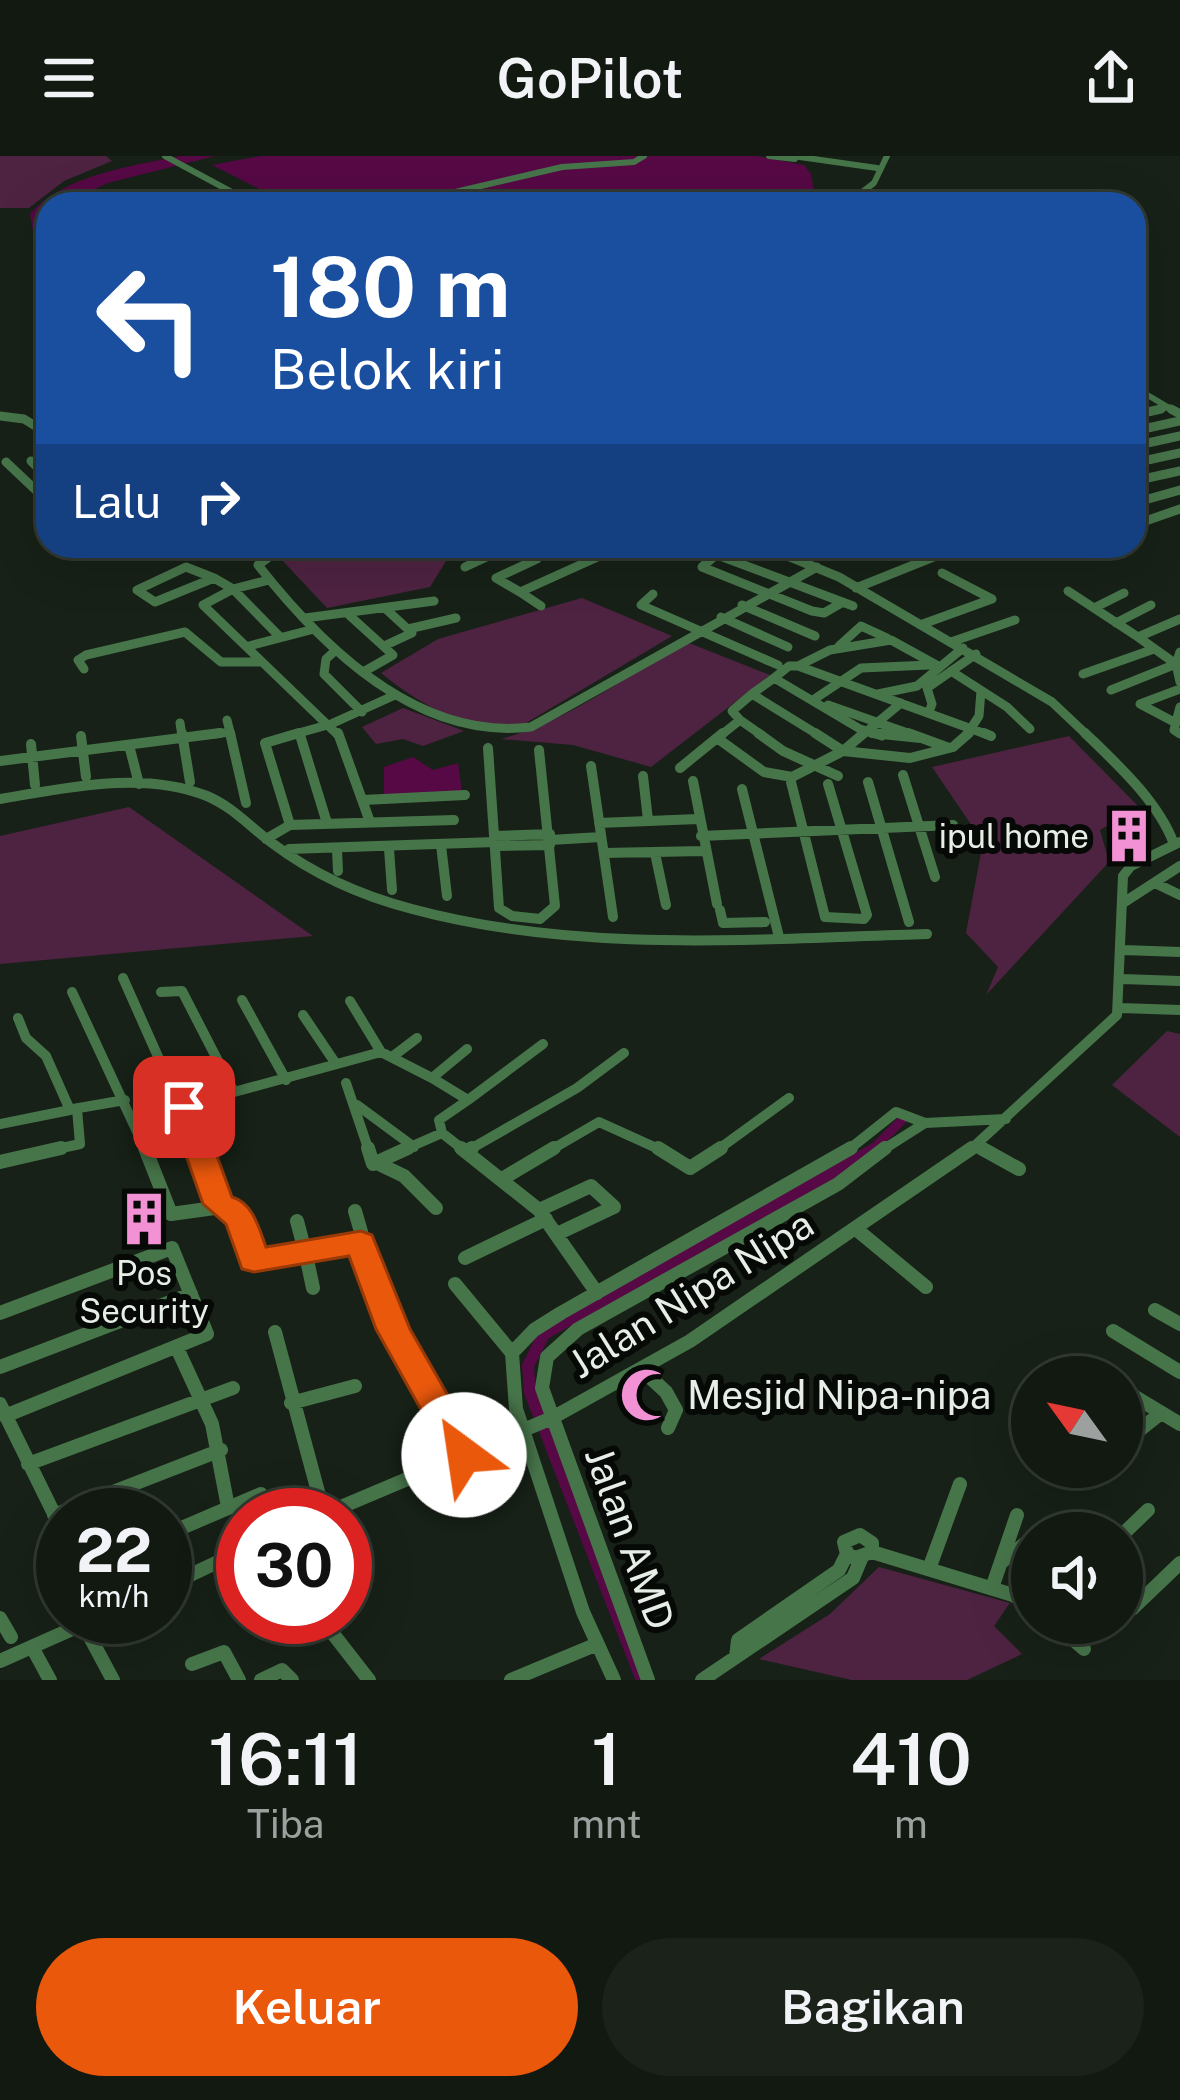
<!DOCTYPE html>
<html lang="id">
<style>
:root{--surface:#111911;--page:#1a221a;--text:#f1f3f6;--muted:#9ca09f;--line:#303831;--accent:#ea580c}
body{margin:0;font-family:"Public Sans",sans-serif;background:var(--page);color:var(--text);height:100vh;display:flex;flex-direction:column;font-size:45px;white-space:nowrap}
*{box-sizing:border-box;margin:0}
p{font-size:39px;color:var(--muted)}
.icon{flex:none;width:66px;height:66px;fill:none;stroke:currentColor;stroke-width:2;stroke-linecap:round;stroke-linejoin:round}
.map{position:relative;height:1524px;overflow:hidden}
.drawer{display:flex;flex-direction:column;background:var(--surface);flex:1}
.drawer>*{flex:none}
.banner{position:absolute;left:36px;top:36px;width:1110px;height:366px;border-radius:36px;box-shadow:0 12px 48px #0002,0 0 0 3px var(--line);background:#1a4fa0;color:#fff;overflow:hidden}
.needle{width:78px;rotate:303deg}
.fabs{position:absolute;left:1011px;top:1200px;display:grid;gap:24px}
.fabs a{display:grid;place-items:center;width:132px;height:132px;border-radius:50%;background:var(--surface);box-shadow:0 12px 48px #0002,0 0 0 3px var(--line);font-size:60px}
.speed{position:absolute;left:36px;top:1332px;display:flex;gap:24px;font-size:60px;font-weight:700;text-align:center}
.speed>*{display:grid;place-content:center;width:156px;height:156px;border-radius:50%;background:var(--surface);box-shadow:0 12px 48px #0002,0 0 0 3px var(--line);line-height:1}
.speed small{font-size:30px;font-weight:400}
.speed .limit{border:18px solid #d22;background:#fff;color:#111}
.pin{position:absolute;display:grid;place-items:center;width:102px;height:102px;color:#fff;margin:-51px;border-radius:24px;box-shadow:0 6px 18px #0006}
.me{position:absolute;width:132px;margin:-66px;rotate:329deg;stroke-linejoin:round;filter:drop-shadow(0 0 9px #0008)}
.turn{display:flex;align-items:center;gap:42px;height:252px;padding:0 36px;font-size:54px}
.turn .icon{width:156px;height:156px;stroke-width:2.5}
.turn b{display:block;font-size:84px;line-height:102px}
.then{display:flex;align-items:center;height:114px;padding:0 36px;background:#0003;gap:24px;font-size:45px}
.eta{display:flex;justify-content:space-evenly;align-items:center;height:204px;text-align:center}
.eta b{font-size:72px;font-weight:600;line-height:84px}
.primary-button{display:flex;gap:24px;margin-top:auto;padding:24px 36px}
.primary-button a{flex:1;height:138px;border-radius:72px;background:var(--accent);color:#fff;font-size:48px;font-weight:600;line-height:138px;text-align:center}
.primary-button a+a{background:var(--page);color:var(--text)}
header{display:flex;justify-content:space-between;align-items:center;height:156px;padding:0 36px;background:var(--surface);font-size:54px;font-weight:600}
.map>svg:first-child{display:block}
.green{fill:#4e2342}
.water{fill:#560945}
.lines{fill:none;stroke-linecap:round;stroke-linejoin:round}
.canal-far1{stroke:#560945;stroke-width:9}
.canal{stroke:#560945;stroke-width:12}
.minor-far3{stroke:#47754a;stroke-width:6}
.minor-far2{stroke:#47754a;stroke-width:9}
.minor-far1{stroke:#47754a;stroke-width:10}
.minor{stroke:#47754a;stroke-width:14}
.route{fill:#ea580c;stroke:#983908;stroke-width:3}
.labels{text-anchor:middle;stroke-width:12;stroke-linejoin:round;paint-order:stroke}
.poi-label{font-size:33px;fill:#e7eee7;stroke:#060906;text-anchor:end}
.near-street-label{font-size:39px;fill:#e7eee7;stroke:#060906}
.near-poi-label{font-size:39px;fill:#e7eee7;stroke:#060906;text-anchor:start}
</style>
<header><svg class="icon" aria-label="menu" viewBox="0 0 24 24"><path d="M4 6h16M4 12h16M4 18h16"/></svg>GoPilot<svg class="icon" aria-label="share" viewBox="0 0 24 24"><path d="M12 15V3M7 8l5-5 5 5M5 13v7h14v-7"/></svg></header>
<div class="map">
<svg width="1180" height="1524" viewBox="0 0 1180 1524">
<rect width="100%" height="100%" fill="#172117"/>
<path class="green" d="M 0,0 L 106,0 L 112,5 L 64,25 L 29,52 L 0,52 Z
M 308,390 L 475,390 L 446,405 L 430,431 L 327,452 L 280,402 Z
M 582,442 L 672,480 L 516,573 C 468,576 417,547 381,517 L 438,483 Z
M 684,485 L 770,519 L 651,611 L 573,589 L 501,583 C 568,565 625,522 684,485 Z
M 403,552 L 464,575 L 423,590 L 403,583 L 376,588 L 362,571 Z
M 1069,580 L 1139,651 L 1100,674 L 1109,706 L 986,839 L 998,811 L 966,777 L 983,686 L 932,611 Z
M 129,651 L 313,780 L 0,808 L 0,680 Z
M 1167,875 L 1180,878 L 1180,981 L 1112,929 Z
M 879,1411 L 1010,1447 L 994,1470 L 1022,1498 L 967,1524 L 852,1524 L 759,1503 L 830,1458 Z"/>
<path class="water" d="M 180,0 L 215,0 L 108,27 L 62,48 L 48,48 L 48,114 L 38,105 L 30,58 C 63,19 132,10 180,0 Z
M 260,0 L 757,0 L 804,9 L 811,18 L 816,48 L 289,48 L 212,9 Z
M 413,601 L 433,614 L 458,607 L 462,636 L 384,639 L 384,611 Z"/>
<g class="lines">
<path class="canal-far1" d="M 871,995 L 905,961"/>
<path class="canal" d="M 641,1522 L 530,1236 L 528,1210 L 544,1178 L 876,992"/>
<path class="minor-far3" d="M 165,0 L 254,48
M 769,0 L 795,3
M 793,0 L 877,12
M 861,37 L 874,27 L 887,0
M 404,48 L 562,11 L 634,6 L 644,0
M 1134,231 L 1176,256
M 1148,256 L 1168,251"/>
<path class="minor-far2" d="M 1171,253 L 1180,258
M 1134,259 L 1161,253
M 0,260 L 24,263 L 48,278
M 1134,275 L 1180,265
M 48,289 L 42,292 L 48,298
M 1134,290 L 1180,280
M 31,305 L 48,322
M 6,306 L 42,340 L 48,338
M 1134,307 L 1180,297
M 1134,325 L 1180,315
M 1134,347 L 1180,334
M 1134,369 L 1180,353
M 284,390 L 258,409 C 323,492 418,585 531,571 L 817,411
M 525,390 L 537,403 L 496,422 L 520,436 L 622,390
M 763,390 L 839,421 L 1052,546 L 1088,580
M 704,394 L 853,450
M 716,399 L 702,411 L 812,455 L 824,457 L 843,446
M 789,399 L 810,390
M 186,411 L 214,422 L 155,446 L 137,434 Z
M 465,411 L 510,390
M 214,422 L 233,433 L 280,481
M 269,424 L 233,433 L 203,449 L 339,580
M 856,432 L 961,390
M 1068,435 L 1138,481
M 520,436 L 541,450
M 653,438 L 641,449 L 778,509
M 742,449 L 815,480
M 1094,452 L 1124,437
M 349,459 L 393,499 L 365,515
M 721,461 L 788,491
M 305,462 L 434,445
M 1180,463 L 1138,481 L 1176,508 L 1180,496
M 1116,467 L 1151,449
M 920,469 L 992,443 L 942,417
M 408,473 L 456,462
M 951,486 L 1015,464
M 249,490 L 314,473
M 384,490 L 412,477 L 387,454
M 839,490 L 861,470 L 887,482
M 336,494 L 326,503 L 324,518 L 362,556
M 798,510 L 830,494 L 891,484 L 940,511
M 84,513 L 78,504 L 86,499 L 185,476 L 221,506 L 259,506
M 951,515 L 1007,551 L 1030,573
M 1083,518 L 1154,493
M 774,522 L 789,510 L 798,510 L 991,580
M 1111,534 L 1176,508 L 1180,526
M 752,538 L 774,522 L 860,573 L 882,580
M 878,538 L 917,530 L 963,492
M 816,542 L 861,512 L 929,509
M 828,549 L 916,580
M 1180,551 L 1174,574 L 1180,578
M 929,556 L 932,548 L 927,532 L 976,498
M 227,564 L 231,580
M 740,564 L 732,555 L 752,538 L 820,580
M 180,567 L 182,580
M 1176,567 L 1140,548 L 1180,533
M 196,580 L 230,576
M 288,580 L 331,568 L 395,539
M 720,580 L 740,564 L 763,580
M 861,580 L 901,547
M 966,580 L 979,560 L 981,535"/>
<path class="minor-far1" d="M 182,577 L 190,626
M 230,577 L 246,647
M 338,577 L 370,666
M 758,577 L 783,595 L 838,620
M 815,577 L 843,595 L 864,577
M 872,577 L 921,582
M 908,577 L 949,592
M 984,577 L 991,580
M 1085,577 C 1117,608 1158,645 1174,688
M 300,579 L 327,667
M 81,580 L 86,621
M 717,582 L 764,616 L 792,621 L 843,595 L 910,602 L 953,591 L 969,577
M 31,588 L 35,629
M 129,589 L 139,628
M 488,592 L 499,752 L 512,760 L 540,763 L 555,750 L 539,594
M 0,605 L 220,577
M 591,610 L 613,761
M 680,612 L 723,577
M 903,619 L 935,721
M 643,620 L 648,664
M 693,625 L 717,748
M 791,626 L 825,761 L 864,763 L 867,759 L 828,628
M 868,626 L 909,766
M 742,633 L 779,781
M 0,643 C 66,632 142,614 207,640 C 233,651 250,671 272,687 C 313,718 362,740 412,753 C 579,798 755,783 927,778
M 363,644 L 465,639
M 599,667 L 698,663
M 290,669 L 265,587 L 299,577
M 494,680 L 550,678
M 701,680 L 953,669
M 266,683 L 290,669 L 454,664
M 550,684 L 601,681
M 441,689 L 447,740
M 496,690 L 550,689
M 289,693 L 495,686
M 389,693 L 392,734
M 337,694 L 338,715
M 604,697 L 704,695
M 655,697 L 666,749
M 1155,727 L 1180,739
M 1123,747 L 1180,710
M 720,754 L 723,767 L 765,766
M 1123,794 L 1180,796
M 123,822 L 200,995
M 1122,823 L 1180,825
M 72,836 L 146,995
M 242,844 L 286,924
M 350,845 L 381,896
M 1121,852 L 1180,854
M 303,859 L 336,908
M 392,901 L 417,882
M 346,927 L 369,995
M 234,936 L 381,896 L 432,922
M 468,944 L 543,888
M 357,949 L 414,991
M 73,953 L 125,944
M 133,962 L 234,936 L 182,835 L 161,836
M 0,968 L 70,954 L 46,900 L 26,882 L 18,862
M 442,977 L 465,995
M 442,977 L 439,964 L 468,944 L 432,922 L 467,893
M 977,990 L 987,995
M 48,995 L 80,988 L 77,953
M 401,995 L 442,977
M 467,995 L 577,932 L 624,897
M 549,995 L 599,966 L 663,995
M 716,995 L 789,942
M 847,995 L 896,956 L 925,967
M 881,995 L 925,967 L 1006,963
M 969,995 L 1117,859 L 1123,720 L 1131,710 L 1180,686"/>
<path class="minor" d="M 145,992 L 171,1058 L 229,1050 L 242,1067 L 251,1101 L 259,1106 L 306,1099 L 297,1065
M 199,992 L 219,1048
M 368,992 L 373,1008 L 408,992
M 461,992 L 539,1054 L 597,1137
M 658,992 L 690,1012 L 721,992
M 981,992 L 1019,1013
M 467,995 L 472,992
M 0,1006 L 61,992
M 379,1008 L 404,1020 L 436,1052
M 502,1023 L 554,992
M 539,1054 L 591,1030 L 614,1051 L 559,1077
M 355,1055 L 383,1152 L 464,1299
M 856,1073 L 926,1131
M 465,1102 L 546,1063
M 455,1128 L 512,1197
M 313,1132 L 306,1099 L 361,1087
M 1155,1154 L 1180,1168
M 0,1157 L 172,1092 L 207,1178 L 5,1260
M 1113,1175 L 1180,1216
M 275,1176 L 324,1358
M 177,1192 L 212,1268 L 228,1351
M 1074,1205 L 1101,1221
M 0,1211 L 191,1138
M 641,1213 L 666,1236 L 676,1254 L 668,1272
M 1122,1233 L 1180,1268
M 291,1247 L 355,1230
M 0,1248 L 63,1376
M 1122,1279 L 1137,1276 L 1161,1257
M 28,1308 L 233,1232
M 54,1359 L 221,1294
M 322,1359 L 552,1262 L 690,1185 L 972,992
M 165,1379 L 261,1338
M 860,1379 L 872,1387 L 872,1396 L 855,1402 L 847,1398 L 844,1386 Z
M 1122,1379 L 1148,1354
M 872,1396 L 1013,1439 L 1032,1451
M 1003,1405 L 1032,1382
M 929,1413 L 960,1328
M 165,1431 L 243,1394
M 992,1432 L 1017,1359
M 1122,1448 L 1132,1453 L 1180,1407
M 320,1461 L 369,1524
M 0,1462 L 11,1481
M 1054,1467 L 1084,1493
M 83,1468 L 113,1524
M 32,1491 L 50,1524
M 736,1501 L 738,1484 L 839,1414 L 847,1398
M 0,1505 L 99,1461
M 192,1508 L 224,1496 L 239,1524
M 261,1524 L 282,1514 L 292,1524
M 511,1524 L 595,1489
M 614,1524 L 583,1456 L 516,1253 L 512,1197 L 534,1174 L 561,1157 L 851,992
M 648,1524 L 542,1232 L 547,1201 L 578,1173 L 838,1028 L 885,992
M 702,1524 L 853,1422 L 861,1403"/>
</g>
<path class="route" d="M 184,941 L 199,951 L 232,1041 C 253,1047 259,1072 266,1091 L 361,1075 L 372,1079 L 410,1173 L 482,1299 L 477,1309 L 464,1313 L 452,1309 L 376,1173 L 349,1100 L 254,1116 L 242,1113 L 226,1068 L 203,1048 L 169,951 Z"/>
<defs>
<symbol id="building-bare" viewBox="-9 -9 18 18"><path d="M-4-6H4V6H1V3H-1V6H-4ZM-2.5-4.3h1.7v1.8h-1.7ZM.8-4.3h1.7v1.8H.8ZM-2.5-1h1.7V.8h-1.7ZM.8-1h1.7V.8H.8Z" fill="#f391d5" stroke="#060906" stroke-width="2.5" paint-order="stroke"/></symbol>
<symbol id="mosque-bare" viewBox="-9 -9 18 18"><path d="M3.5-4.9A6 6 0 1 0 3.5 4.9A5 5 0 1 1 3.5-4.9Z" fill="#f391d5" stroke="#060906" stroke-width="2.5" paint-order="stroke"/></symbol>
</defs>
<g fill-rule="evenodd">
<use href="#building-bare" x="1091" y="642" width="76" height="76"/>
<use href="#building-bare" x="106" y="1025" width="76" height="76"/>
<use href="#mosque-bare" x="609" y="1201" width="76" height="76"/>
</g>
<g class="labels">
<g class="poi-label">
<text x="1089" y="692">ipul home</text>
<text x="144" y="1129" text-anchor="middle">Pos<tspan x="144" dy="38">Security</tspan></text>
</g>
<g class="near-street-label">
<text transform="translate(691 1138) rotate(-32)" y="14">Jalan Nipa Nipa</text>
<text transform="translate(630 1382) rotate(70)" y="14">Jalan AMD</text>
</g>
<g class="near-poi-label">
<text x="687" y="1253">Mesjid Nipa-nipa</text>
</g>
</g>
</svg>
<div class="fabs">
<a><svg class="needle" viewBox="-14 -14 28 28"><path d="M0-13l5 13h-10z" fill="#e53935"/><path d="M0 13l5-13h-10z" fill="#9ca09f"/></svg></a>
<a><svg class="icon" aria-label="sound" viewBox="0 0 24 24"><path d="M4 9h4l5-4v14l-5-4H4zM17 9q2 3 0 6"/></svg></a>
</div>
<div class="speed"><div>22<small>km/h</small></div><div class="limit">30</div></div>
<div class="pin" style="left:184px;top:951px;background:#d93025"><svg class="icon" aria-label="arrive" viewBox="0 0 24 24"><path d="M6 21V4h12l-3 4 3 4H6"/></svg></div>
<svg class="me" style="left:464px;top:1299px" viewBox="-20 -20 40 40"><circle r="19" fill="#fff"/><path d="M0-13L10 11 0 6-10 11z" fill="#ea580c"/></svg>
<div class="banner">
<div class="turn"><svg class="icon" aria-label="left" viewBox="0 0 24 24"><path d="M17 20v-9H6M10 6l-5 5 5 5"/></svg><div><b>180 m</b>Belok kiri</div></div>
<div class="then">Lalu<svg class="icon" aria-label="right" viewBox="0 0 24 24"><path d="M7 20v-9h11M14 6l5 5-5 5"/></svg></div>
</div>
</div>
<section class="drawer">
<div class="eta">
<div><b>16:11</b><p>Tiba</p></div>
<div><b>1</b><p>mnt</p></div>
<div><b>410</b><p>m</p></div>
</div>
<div class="primary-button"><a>Keluar</a><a>Bagikan</a></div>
</section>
